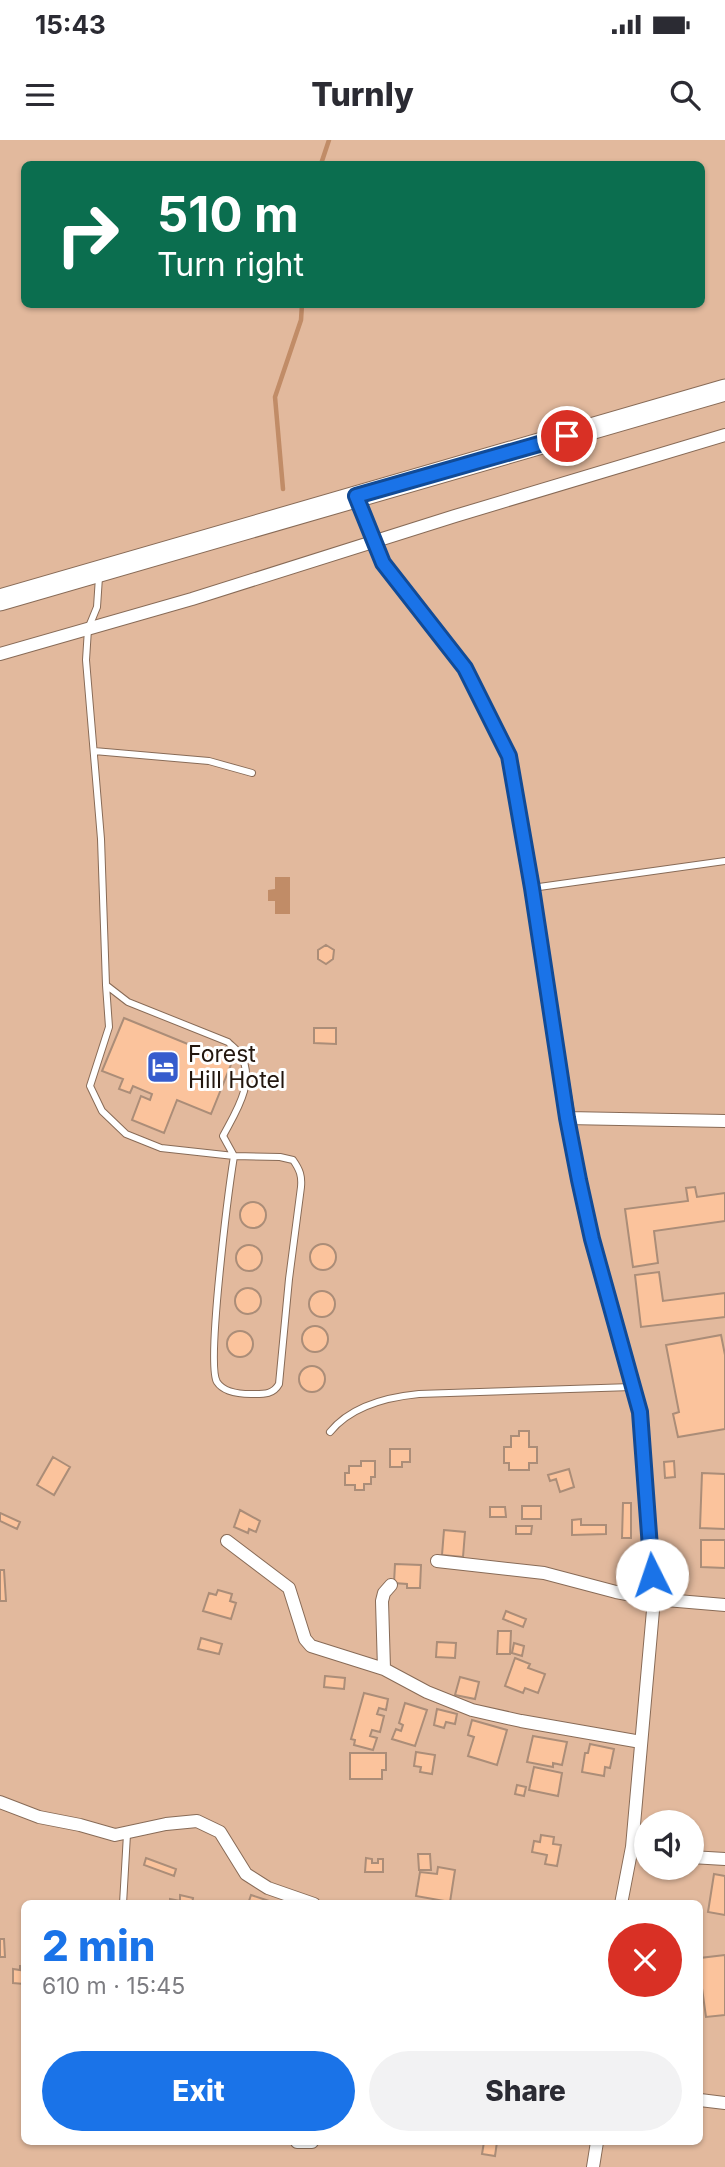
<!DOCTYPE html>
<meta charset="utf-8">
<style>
:root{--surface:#fff;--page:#f2f2f3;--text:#2b2b33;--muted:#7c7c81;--accent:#1a73e8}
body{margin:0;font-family:Inter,sans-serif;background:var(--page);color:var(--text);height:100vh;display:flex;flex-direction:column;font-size:26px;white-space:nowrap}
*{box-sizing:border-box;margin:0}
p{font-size:23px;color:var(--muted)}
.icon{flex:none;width:38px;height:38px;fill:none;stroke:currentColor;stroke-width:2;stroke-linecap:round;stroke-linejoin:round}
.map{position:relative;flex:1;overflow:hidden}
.side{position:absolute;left:21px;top:1760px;width:682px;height:245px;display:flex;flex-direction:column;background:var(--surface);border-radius:10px;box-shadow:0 2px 5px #0004}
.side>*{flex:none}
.guide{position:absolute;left:21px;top:21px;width:684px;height:147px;border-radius:10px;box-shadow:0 2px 5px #0004;background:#0b6e4f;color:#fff;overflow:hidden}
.tools{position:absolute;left:634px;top:1670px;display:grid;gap:14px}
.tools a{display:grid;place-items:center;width:70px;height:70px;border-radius:50%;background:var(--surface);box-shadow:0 2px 5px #0004;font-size:35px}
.pin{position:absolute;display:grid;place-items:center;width:60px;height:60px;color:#fff;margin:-30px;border:4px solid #fff;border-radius:50%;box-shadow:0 2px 7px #0007}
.me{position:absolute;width:77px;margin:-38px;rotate:356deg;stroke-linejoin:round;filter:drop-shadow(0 0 5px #0008)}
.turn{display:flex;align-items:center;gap:24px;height:147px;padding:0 21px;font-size:32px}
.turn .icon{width:91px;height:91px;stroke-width:2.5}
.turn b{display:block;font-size:49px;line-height:60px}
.round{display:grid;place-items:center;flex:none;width:74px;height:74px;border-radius:37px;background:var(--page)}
.overview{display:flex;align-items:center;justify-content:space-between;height:119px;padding:0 21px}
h1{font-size:42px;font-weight:800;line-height:52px;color:var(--accent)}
.cta{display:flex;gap:14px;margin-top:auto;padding:14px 21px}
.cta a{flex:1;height:80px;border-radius:42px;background:var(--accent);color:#fff;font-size:28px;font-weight:800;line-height:80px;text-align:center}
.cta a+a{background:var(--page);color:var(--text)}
.status{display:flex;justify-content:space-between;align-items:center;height:49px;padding:0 35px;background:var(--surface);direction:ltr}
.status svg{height:19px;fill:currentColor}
header{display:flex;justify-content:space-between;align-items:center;height:91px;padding:0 21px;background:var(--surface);font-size:32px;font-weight:800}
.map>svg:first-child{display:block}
.green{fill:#e2b99d;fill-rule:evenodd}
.water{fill:#c18c67}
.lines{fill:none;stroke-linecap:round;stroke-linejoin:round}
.stream{stroke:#c18c67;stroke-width:4.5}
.building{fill:#fbc39c;stroke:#ab8d78;stroke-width:2}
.lane-casing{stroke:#886b57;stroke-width:8}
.street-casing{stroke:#886b57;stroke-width:14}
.highway-casing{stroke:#886b57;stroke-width:23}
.lane{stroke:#fff;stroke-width:6}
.street{stroke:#fff;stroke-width:12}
.highway{stroke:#fff;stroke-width:21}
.route-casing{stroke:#114b97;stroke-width:18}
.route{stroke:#1a73e8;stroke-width:12}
.labels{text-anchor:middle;stroke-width:6;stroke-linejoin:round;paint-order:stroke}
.poi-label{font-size:23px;fill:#23170f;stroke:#fff;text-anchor:start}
</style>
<div class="status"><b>15:43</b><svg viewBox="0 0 49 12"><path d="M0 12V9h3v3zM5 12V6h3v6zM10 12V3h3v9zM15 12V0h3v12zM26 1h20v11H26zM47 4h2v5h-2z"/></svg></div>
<header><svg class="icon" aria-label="menu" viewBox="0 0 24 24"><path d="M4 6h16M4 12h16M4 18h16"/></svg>Turnly<svg class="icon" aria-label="search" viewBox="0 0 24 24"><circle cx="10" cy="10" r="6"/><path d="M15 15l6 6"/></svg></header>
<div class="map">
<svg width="725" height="2027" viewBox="0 0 725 2027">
<rect width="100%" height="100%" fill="#fbe7d9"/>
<path class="green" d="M 0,0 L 725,0 L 725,2027 L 0,2027 ZM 24,24 L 702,24 L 702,164 L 24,164 ZM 646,1682 L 691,1682 L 691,1727 L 646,1727 ZM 24,1764 L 700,1764 L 700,2002 L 24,2002 Z"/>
<path class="water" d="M 275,737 L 290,737 L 290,774 L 275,774 L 275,761 L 268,761 L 268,750 L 275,749 Z"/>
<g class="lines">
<path class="stream" d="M 321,24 L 329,0
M 283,349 L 275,257 L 301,180 L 302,164"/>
</g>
<path class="building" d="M 326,805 L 334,810 L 333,819 L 326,824 L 318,819 L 318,810 Z
M 124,878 L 232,922 L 211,974 L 177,960 L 164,993 L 132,980 L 141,956 L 150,960 L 152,954 L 133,946 L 130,953 L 119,949 L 123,939 L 102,931 Z
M 314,888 L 336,888 L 336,904 L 314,903 Z
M 695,1047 L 697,1057 L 725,1053 L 725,1081 L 654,1091 L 658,1123 L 633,1127 L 625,1069 L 688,1061 L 686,1048 Z
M240 1075a13 13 0 1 1 26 0a13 13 0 1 1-26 0Z
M310 1117a13 13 0 1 1 26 0a13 13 0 1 1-26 0Z
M236 1118a13 13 0 1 1 26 0a13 13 0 1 1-26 0Z
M236 1118a13 13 0 1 1 26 0a13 13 0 1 1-26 0Z
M 659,1132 L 663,1161 L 725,1153 L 725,1177 L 641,1187 L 635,1135 Z
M235 1161a13 13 0 1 1 26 0a13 13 0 1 1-26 0Z
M309 1164a13 13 0 1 1 26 0a13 13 0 1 1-26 0Z
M302 1199a13 13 0 1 1 26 0a13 13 0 1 1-26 0Z
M227 1204a13 13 0 1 1 26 0a13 13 0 1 1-26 0Z
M 721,1195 L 725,1215 L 725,1289 L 678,1297 L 673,1274 L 679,1272 L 666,1205 Z
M299 1239a13 13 0 1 1 26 0a13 13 0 1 1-26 0Z
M 519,1291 L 529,1291 L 529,1307 L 537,1307 L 537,1323 L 529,1323 L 529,1330 L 509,1330 L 509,1323 L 504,1323 L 504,1307 L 511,1307 L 511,1296 L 519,1296 Z
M 390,1309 L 410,1309 L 410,1322 L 402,1322 L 402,1327 L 390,1327 Z
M 53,1317 L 70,1327 L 54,1355 L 37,1345 Z
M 361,1321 L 375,1321 L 375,1337 L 371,1337 L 371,1344 L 364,1344 L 364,1350 L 355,1350 L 355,1345 L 345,1345 L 345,1333 L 349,1333 L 349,1326 L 361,1326 Z
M 674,1321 L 675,1337 L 665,1338 L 664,1322 Z
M 569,1329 L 574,1347 L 560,1352 L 556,1339 L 550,1341 L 548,1335 Z
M 702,1333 L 725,1334 L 725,1389 L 700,1388 Z
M 623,1363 L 631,1363 L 631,1398 L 622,1398 Z
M 522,1366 L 541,1366 L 541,1379 L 522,1379 Z
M 490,1367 L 505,1367 L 506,1377 L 490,1377 Z
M 240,1370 L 260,1381 L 256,1392 L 249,1389 L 248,1393 L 234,1387 Z
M 0,1373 L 20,1382 L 17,1389 L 0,1381 Z
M 581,1379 L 581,1385 L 606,1385 L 606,1394 L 572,1395 L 572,1380 Z
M 516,1386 L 532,1386 L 531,1394 L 516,1394 Z
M 444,1390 L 465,1392 L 463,1417 L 442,1415 Z
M 701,1400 L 725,1400 L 725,1428 L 701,1427 Z
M 395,1424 L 421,1425 L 420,1448 L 407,1448 L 407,1444 L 394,1443 Z
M 0,1430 L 4,1430 L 6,1461 L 0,1461 Z
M 218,1450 L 232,1454 L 230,1461 L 236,1463 L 231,1479 L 203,1471 L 209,1453 L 216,1455 Z
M 506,1471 L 526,1479 L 523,1487 L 503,1479 Z
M 498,1491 L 511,1491 L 510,1514 L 497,1514 Z
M 201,1498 L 222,1504 L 219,1514 L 198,1509 Z
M 437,1502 L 456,1503 L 455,1518 L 436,1517 Z
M 514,1503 L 524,1506 L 522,1516 L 512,1513 Z
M 515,1518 L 530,1524 L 528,1528 L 545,1534 L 538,1553 L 525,1548 L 523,1553 L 505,1546 Z
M 325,1536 L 345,1538 L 344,1549 L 324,1547 Z
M 460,1537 L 479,1542 L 475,1559 L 455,1555 Z
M 364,1553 L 388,1559 L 386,1570 L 379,1568 L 377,1574 L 384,1576 L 380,1592 L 372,1590 L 370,1596 L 377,1598 L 373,1610 L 354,1605 L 355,1600 L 351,1599 Z
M 405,1563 L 427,1570 L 415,1606 L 392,1599 L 396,1589 L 401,1591 L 403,1585 L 399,1583 Z
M 437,1569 L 457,1574 L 455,1584 L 446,1582 L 444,1588 L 434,1585 Z
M 472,1580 L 507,1590 L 497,1625 L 468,1616 L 474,1597 L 468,1595 Z
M 533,1596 L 567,1602 L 562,1625 L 553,1623 L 553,1627 L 527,1622 Z
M 590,1604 L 614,1609 L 610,1628 L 605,1627 L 604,1636 L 582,1632 L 585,1613 L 588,1613 Z
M 416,1612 L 435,1615 L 432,1634 L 420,1632 L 421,1627 L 414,1626 Z
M 350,1613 L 386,1613 L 386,1630 L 382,1630 L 382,1639 L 350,1639 Z
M 534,1627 L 562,1633 L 558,1656 L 529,1650 Z
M 517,1645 L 526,1647 L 524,1656 L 515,1654 Z
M 541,1695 L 554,1697 L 553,1704 L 561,1705 L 557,1726 L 545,1724 L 547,1715 L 532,1712 L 534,1701 L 540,1702 Z
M 418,1714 L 430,1714 L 431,1730 L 419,1730 Z
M 146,1718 L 176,1729 L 174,1736 L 144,1725 Z
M 366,1718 L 372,1719 L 372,1723 L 378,1723 L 378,1719 L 383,1719 L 383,1732 L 365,1732 Z
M 438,1727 L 455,1730 L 450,1762 L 416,1756 L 420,1732 L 437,1734 Z
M 714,1734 L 725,1736 L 725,1775 L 708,1772 Z
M 180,1755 L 193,1758 L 192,1764 L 170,1764 L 170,1759 L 180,1761 Z
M 251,1755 L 269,1761 L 268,1764 L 248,1764 Z
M 0,1799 L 4,1799 L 5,1817 L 0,1817 Z
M 725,1815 L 725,1875 L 706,1877 L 700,1834 L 700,1818 Z
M 20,1826 L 24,1826 L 24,1844 L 13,1843 L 13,1829 L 20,1830 Z
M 484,2002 L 497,2002 L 495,2016 L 482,2014 Z"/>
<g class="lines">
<defs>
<path id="lane" d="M 99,437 L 97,467 L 88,489 L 86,520 L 101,699 L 106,845 L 128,862 L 228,902 C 232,906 237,910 240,914 C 257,941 235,973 223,996 L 234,1016 C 229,1047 206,1224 217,1242 C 224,1253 240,1254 251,1254 C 263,1254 273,1255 279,1244 L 289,1139 L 301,1047 C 302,1036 300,1030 293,1020 L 280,1017 L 234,1016 L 161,1008 L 126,994 L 102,971 L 90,946 L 109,887 L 106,845
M 94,611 L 209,621 L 252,633
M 532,748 L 725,721
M 330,1292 C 351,1266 388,1257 419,1254 L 632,1247
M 123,1764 L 127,1694"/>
<path id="street" d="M 356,356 L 383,423 L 465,528 L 509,616 L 579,1040 L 592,1099 L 640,1272 L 654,1459 L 632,1707 L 621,1764
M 0,514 L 192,459 L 455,376 L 725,295
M 567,978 L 725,981
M 227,1401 L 289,1448 L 305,1499 L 311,1506 L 384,1529 L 427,1552 L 472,1570 L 521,1581 L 641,1602
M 437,1421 L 544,1433 L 616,1452 L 654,1459 L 725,1465
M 384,1529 L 382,1461 L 384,1453 L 391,1445
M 0,1662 L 39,1677 L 80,1685 L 115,1695 L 166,1684 L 197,1681 L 220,1692 L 246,1734 L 268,1748 L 314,1764
M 632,1707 L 646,1711
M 691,1717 L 725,1719
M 700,1960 L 725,1963
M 297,2002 L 312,2002
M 593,2027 L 597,2002"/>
<path id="highway" d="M 0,460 L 725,250"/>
</defs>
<use href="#lane" class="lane-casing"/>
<use href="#street" class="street-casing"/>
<use href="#highway" class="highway-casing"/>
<use href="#lane" class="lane"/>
<use href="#street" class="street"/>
<use href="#highway" class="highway"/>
</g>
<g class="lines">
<defs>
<path id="route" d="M 567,296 L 356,356 L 383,423 L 465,528 L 509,616 L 532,748 L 567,978 L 579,1040 L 592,1099 L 640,1272 L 652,1435"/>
</defs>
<use href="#route" class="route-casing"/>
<use href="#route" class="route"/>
</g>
<defs>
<symbol id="hotel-square" viewBox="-11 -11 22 22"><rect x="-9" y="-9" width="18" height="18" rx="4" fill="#365ccd" stroke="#fff"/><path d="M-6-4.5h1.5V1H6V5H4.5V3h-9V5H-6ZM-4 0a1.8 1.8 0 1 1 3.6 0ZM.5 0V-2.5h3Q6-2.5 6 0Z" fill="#fff"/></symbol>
</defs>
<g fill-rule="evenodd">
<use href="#hotel-square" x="144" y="908" width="38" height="38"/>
</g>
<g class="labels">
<g class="poi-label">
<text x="188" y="922">Forest<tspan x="188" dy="26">Hill Hotel</tspan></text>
</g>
</g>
</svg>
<div class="tools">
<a><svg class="icon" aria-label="sound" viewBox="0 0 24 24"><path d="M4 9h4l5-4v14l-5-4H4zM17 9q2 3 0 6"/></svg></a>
</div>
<div class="pin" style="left:567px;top:296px;background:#d93025"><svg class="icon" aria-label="arrive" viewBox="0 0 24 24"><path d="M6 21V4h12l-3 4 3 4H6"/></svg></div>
<svg class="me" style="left:652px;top:1435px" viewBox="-20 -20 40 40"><circle r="19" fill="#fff"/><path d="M0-13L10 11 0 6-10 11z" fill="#1a73e8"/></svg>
<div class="guide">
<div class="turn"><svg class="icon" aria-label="right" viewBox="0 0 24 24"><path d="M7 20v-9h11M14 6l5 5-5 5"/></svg><div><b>510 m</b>Turn right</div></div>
</div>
<section class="side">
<div class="overview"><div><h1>2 min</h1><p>610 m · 15:45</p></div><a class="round" style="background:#d93025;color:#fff"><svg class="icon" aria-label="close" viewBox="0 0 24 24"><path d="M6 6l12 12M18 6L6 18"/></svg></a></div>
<div class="cta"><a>Exit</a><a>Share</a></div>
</section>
</div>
